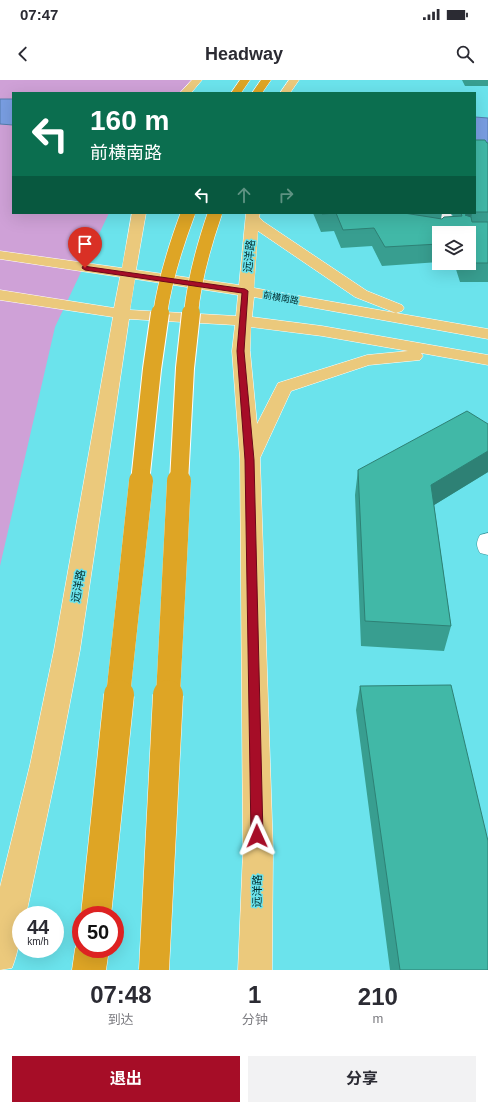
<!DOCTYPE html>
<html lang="zh">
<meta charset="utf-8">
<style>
:root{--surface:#fff;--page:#f2f2f3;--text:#2b2b33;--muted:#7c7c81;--accent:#a60d27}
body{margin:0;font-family:Helvetica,"Noto Sans SC",sans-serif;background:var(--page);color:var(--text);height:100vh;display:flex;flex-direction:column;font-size:15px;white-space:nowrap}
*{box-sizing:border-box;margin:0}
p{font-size:13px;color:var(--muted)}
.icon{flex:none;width:22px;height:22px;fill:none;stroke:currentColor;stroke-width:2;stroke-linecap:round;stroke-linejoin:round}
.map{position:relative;height:890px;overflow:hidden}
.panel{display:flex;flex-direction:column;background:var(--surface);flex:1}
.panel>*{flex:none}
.banner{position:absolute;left:12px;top:12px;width:464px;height:122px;border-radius:0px;box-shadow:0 4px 16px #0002;background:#0b6e4f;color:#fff;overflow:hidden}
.controls{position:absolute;left:432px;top:146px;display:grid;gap:8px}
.controls a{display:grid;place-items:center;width:44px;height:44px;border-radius:0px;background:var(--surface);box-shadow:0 4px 16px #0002;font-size:20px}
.speed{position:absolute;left:12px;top:826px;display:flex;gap:8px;font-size:20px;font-weight:700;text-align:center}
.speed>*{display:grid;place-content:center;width:52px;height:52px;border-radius:50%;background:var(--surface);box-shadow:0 4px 16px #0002;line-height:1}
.speed small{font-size:10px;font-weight:400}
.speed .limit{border:6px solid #d22;background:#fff;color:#111}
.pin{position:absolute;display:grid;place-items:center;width:34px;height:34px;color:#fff;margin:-41px -17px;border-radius:50% 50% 50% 0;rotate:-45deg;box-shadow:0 0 4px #0007}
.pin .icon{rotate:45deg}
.me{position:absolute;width:44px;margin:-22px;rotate:359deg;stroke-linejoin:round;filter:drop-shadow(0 0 3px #0008)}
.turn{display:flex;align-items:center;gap:14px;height:84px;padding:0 12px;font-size:18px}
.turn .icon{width:52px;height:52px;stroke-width:2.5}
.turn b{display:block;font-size:28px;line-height:34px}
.lanes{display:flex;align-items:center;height:38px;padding:0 12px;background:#0003;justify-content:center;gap:20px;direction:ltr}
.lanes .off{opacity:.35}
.eta{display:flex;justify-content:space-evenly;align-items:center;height:68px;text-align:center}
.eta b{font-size:24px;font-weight:700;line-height:28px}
.cta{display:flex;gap:8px;margin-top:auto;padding:8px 12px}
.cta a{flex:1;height:46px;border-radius:0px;background:var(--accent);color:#fff;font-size:16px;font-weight:700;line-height:46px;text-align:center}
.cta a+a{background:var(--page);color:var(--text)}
.status{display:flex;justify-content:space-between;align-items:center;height:28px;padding:0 20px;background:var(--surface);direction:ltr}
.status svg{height:11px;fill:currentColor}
header{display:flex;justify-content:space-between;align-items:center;height:52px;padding:0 12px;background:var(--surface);font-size:18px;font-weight:700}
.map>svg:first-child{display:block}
.green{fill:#cfa1d7}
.water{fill:#799ee2;stroke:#557cac}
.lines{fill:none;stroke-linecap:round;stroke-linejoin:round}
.minor-casing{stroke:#339197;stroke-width:1}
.major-casing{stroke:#fff;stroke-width:1}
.highway-casing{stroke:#fff;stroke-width:1}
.minor{fill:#fff;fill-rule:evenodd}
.major{fill:#ebc97c;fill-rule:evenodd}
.highway{fill:#dea525;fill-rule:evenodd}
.highway-bridge-far3-casing{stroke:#fff;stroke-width:15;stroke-linecap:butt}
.highway-bridge-far2-casing{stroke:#fff;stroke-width:20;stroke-linecap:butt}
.highway-bridge-far1-casing{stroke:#fff;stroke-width:24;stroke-linecap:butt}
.highway-bridge-casing{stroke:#fff;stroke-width:31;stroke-linecap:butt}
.highway-bridge-far3{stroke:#dea525;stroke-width:14}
.highway-bridge-far2{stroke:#dea525;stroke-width:18}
.highway-bridge-far1{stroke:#dea525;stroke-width:24}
.highway-bridge{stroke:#dea525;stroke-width:30}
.wall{fill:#389e90}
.shaded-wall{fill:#2e8175}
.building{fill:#41b8a7;stroke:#2e8175}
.route{fill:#a60d27;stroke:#6c0819}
.labels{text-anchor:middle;stroke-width:3;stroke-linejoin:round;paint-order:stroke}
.far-street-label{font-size:9px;fill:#022b2d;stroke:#6be3ec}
.street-label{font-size:11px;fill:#022b2d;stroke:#6be3ec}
</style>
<div class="status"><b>07:47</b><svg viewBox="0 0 49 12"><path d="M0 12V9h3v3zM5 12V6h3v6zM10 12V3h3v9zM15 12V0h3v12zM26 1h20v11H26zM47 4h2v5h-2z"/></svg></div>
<header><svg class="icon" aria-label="back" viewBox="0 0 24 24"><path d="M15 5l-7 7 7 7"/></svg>Headway<svg class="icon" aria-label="search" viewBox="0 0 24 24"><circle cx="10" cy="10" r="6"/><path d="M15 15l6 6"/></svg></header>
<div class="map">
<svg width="488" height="890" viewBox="0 0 488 890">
<rect width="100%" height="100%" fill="#6be3ec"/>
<path class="green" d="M 0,0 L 194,0 L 183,13 L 13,13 L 13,19 L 0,19 Z
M 0,44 L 13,45 L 13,133 L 109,133 L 55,247 L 0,486 Z"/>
<path class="water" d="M 0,19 L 13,19 L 13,45 L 0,44 Z
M 475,37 L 488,38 L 488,65 L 475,65 Z"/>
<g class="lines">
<defs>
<path id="minor" d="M 437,133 L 451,133 L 457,153 L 443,153 Z
M 488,453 L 488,475 L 480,473 C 476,466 476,462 480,455 Z"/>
<path id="major" d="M 192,0 L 202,0 L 191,13 L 180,13 Z
M 289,0 L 299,0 L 290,13 L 280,13 Z
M 132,133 L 146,133 L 136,190 L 239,205 L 246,133 L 260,133 L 259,137 L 264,142 L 367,211 L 402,225 L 404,228 L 402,231 L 396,233 L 488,249 L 488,259 L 254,217 L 252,237 L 322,246 L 488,275 L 488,285 L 421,273 L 423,276 L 420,280 L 369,285 L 291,311 L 260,378 L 273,771 L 272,890 L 238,890 L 243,771 L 240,379 L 232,271 L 235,245 L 129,239 L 80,570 L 58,685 L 26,835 L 21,835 C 21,854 19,870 12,888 L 0,890 L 0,807 L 30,685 L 54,570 L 113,237 L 0,220 L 0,210 L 114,228 L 120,197 L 0,179 L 0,171 L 122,188 ZM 258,151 L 355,217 L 396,233 L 254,208 ZM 135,199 L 238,215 L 236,236 L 130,230 ZM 251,247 L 322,256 L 408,271 L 367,275 L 278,303 L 257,344 L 250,271 Z"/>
<path id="highway" d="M 240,0 L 250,0 L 241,13 L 231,13 Z
M 261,0 L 271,0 L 262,13 L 252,13 Z
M 80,857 L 81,869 L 109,869 L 106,890 L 72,890 L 75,869 Z"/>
</defs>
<use href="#minor" class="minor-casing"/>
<use href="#major" class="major-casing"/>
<use href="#highway" class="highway-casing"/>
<use href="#minor" class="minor"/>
<use href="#major" class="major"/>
<use href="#highway" class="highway"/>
<defs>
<path id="highway-bridge-far3" d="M 160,234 C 165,200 176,165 188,133
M 191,234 C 194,200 204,165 215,133"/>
<path id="highway-bridge-far2" d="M 140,402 L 152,289 L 160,233
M 179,402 L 185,288 L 191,233"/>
<path id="highway-bridge-far1" d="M 118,616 L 141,401
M 168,616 L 179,401"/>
<path id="highway-bridge" d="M 96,835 L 119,615
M 154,890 L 168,615"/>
</defs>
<use href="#highway-bridge-far3" class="highway-bridge-far3-casing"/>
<use href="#highway-bridge-far2" class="highway-bridge-far2-casing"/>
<use href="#highway-bridge-far1" class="highway-bridge-far1-casing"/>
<use href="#highway-bridge" class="highway-bridge-casing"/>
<use href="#highway-bridge-far3" class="highway-bridge-far3"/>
<use href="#highway-bridge-far2" class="highway-bridge-far2"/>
<use href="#highway-bridge-far1" class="highway-bridge-far1"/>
<use href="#highway-bridge" class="highway-bridge"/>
</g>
<path class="wall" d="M 462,0 L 488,0 L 488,6 L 465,6 Z
M 475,60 L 488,63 L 488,202 L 460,202 L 454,183 L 469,183 L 469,153 L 439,153 L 439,182 L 382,186 L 372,166 L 341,168 L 334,151 L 321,152 L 313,133 L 442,133 L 441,139 L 442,139 L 453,136 L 451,133 L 475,133 Z
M 488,344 L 488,392 L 434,425 L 451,546 L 444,571 L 361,566 L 355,415 L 358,390 Z
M 360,606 L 488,890 L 390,890 L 356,630 Z"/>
<path class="shaded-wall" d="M 470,133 L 472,133 L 469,150 L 465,135 Z
M 488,371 L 488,392 L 426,430 L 431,405 Z"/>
<path class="building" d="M 475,60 L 485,60 L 487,63 L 488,63 L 488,132 L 475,132 Z
M 322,133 L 404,133 L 442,139 L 444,137 L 462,136 L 461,133 L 470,133 L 465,135 L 471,137 L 472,142 L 488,142 L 488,183 L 464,183 L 469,183 L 469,153 L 439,153 L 439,164 L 385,167 L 374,148 L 343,150 L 336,133 L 322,134 Z
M 467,331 L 488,344 L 488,371 L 431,405 L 451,546 L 365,541 L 358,390 Z
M 451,605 L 488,761 L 488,890 L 400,890 L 360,606 Z"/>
<path class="route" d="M 83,186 L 245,209 L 248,211 L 244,271 L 254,380 L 263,756 L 262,760 L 257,762 L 253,760 L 251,756 L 245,380 L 237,271 L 242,213 L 85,190 L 82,188 Z"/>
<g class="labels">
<g class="far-street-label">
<text transform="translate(281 218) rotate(10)" y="3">前横南路</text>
</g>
<g class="street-label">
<text transform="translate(249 176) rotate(-84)" y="4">远洋路</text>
<text transform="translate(78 506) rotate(-80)" y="4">远洋路</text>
<text transform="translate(257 811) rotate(-89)" y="4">远洋路</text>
</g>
</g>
</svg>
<div class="controls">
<a><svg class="icon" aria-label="layers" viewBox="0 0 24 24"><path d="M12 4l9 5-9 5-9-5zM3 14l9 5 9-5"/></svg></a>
</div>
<div class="speed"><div>44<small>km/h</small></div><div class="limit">50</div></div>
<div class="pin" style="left:85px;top:188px;background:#d93025"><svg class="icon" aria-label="arrive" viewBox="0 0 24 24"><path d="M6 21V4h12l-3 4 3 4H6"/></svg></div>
<svg class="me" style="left:257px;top:756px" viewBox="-20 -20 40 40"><path d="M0-17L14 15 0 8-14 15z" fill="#a60d27" stroke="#fff" stroke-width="4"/></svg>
<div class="banner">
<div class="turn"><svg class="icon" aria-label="left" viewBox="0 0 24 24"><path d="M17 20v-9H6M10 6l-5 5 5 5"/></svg><div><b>160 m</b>前横南路</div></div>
<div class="lanes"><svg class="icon" aria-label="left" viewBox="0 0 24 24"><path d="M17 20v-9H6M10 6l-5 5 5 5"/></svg><svg class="icon off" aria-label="ahead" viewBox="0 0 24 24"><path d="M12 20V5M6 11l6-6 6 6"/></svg><svg class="icon off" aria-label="right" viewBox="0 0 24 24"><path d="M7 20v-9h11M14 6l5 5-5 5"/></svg></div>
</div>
</div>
<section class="panel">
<div class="eta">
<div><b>07:48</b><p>到达</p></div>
<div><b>1</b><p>分钟</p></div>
<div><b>210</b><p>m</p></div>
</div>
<div class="cta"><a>退出</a><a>分享</a></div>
</section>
